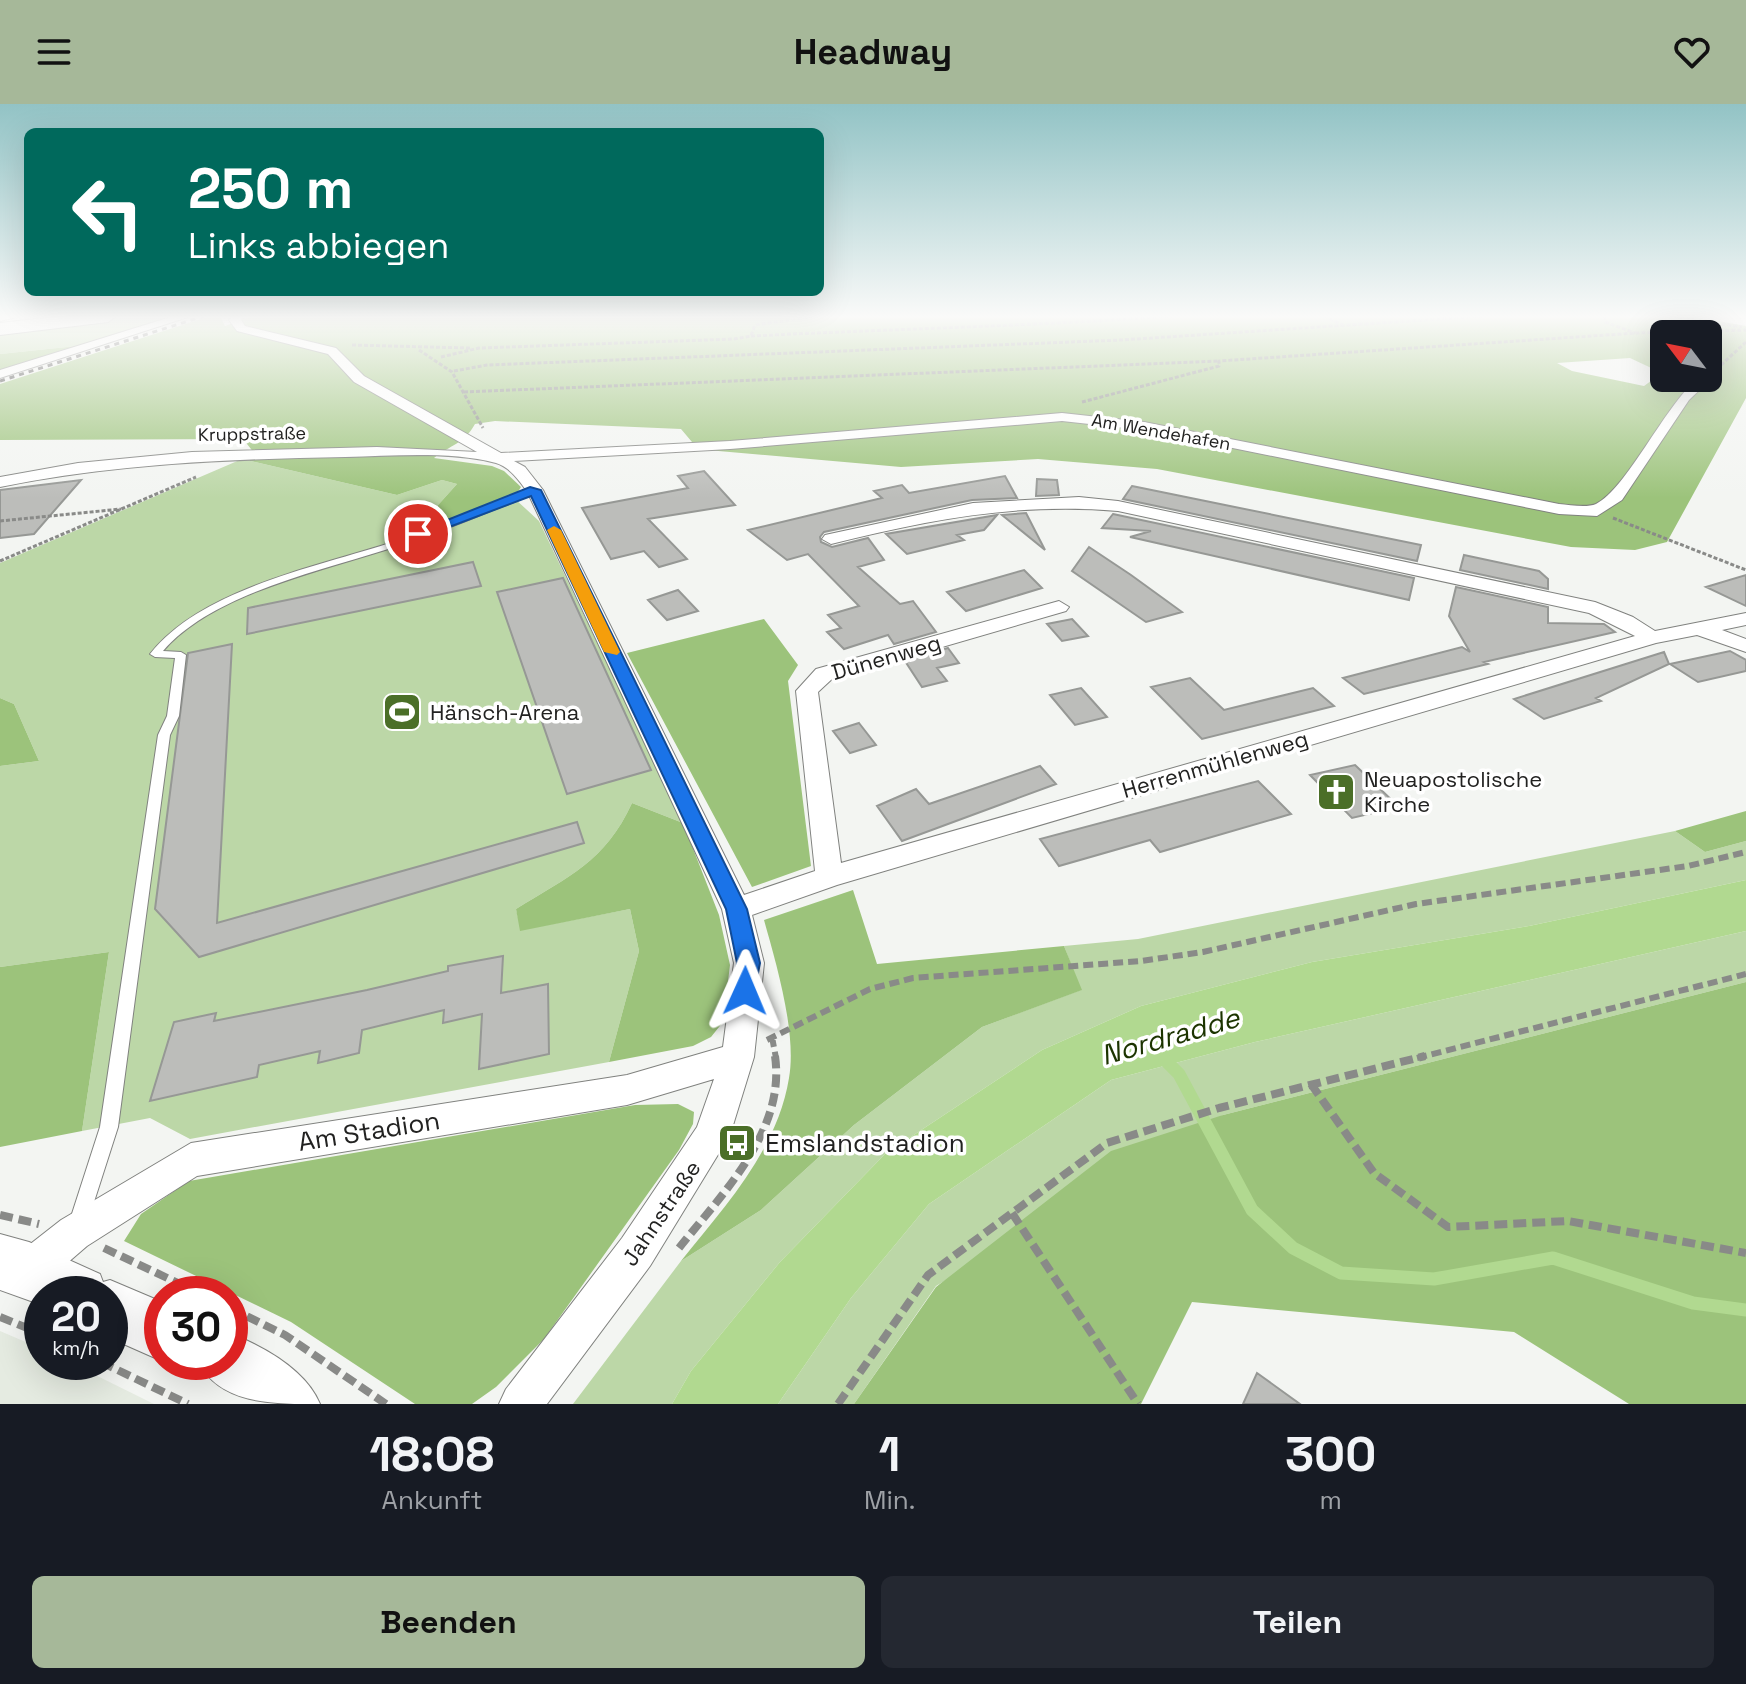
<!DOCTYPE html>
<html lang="de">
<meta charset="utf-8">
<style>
:root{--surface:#171b24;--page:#242831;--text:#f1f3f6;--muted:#9ea1a6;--accent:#a6b899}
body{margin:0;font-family:"Space Grotesk",sans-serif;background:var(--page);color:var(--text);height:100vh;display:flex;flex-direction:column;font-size:30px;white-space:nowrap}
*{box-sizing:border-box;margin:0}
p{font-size:26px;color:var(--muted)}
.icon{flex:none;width:44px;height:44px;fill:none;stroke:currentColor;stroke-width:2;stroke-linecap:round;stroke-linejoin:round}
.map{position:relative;height:1300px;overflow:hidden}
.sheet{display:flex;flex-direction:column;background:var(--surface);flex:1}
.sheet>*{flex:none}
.hud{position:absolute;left:24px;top:24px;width:800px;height:168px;border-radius:12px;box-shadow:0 8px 32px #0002;background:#00695c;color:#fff;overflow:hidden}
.needle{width:52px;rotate:302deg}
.buttons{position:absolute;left:1650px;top:216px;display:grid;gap:16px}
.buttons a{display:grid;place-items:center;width:72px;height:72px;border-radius:12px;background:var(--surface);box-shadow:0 8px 32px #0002;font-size:40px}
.speed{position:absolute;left:24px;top:1172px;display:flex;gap:16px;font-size:40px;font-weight:700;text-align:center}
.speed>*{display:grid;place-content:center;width:104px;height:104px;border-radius:50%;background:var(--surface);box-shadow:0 8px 32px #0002;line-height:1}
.speed small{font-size:20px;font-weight:400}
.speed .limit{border:12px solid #d22;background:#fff;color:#111}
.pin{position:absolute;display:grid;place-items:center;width:68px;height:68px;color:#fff;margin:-34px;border:4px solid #fff;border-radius:50%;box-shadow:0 2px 8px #0007}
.me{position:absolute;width:88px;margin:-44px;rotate:1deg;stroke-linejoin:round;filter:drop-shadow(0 0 6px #0008)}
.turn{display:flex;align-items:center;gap:28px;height:168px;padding:0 32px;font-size:36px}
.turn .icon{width:104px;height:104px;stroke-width:2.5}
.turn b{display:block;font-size:56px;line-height:68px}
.eta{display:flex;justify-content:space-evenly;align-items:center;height:136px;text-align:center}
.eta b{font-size:48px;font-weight:700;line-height:56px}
.button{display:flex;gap:16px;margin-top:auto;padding:16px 32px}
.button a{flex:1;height:92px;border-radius:12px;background:var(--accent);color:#111;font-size:32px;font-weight:700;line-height:92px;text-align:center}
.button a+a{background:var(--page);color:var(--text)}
header{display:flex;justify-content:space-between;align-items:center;height:104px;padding:0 32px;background:var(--accent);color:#111;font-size:36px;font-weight:700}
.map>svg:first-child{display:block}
.built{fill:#e5ebe1}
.green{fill:#bcd7a7}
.forest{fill:#9cc37b;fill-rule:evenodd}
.water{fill:#b1d990}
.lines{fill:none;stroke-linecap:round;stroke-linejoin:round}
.stream{stroke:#b1d990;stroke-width:13}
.building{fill:#bcbdba;stroke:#969895;stroke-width:2}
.lane-casing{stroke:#80827f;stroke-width:2}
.street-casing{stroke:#80827f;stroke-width:2}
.secondary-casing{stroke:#80827f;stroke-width:2}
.primary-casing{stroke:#80827f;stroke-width:2}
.path-far2{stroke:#898a88;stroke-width:3;stroke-dasharray:4 2;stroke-linecap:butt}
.path-far1{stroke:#898a88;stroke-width:6;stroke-dasharray:10 5;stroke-linecap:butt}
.path{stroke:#898a88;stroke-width:8;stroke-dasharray:13 6;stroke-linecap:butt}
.lane{fill:#fff;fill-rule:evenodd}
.street{fill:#fff;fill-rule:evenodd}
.secondary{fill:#fff;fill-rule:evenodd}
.primary{fill:#fff;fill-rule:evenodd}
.rail{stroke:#40403f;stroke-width:3;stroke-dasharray:5 5;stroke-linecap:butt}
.route{fill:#1a73e8;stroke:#114b97;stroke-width:2}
.slow{fill:#f59e0b}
.labels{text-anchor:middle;stroke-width:7;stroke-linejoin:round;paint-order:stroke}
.far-street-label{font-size:18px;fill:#222221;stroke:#fff}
.street-label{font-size:22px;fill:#222221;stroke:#fff}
.poi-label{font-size:22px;fill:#222221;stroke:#fff;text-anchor:start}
.near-street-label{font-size:26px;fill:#222221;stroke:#fff}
.near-poi-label{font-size:26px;fill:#222221;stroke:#fff;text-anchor:start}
.near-water-label{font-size:28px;font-style:italic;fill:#1c3400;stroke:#fff}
</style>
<header><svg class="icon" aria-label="menu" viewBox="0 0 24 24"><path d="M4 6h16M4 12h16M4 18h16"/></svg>Headway<svg class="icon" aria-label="heart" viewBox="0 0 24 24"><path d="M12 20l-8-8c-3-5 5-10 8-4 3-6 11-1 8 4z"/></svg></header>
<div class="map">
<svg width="1746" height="1300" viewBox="0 0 1746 1300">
<rect width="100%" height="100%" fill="#f3f5f2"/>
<path class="built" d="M 0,1227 L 42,1245 L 42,1258 L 69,1258 L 154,1300 L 0,1300 Z"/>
<path class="green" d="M 142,212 L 174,212 L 86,241 L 0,250 L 0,229 Z
M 242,355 L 397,391 L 442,376 L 457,380 L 430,410 L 387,434 L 514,394 L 539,417 L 683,719 L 632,699 C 605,758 569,772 516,805 L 521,826 L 630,805 L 639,847 L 609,958 L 190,1035 L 150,1014 L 82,1027 L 109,848 L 0,863 L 0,662 L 39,657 L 14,600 L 0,594 L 0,459 Z
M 1675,727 L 1705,748 L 1746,737 L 1746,776 L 1529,822 L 1312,858 L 1141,902 L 1042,946 L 885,1050 L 780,1158 L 691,1267 L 672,1300 L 573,1300 L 681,1157 L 761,1106 L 854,1021 L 982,923 L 1081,886 L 1064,842 L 1138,835 Z
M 1746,827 L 1746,878 L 1223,1011 L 936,1182 L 854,1300 L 778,1300 L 851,1194 L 929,1100 L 1111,976 L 1255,938 Z"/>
<path class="forest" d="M 210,212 L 220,212 L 225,222 L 252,212 L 1690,212 L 1746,222 L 1746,294 L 1667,438 L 1635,446 L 1571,443 L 1157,365 L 1038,355 L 901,363 L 707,346 L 692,338 L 681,325 L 495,317 L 475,320 C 464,340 450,341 434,354 L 492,362 L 504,367 L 521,383 L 514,394 L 394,439 L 387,434 L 430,410 L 457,380 L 442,376 L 397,391 L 242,355 L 255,350 L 243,335 L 0,336 L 0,280 ZM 1664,230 L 1708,230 L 1708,274 L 1664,274 ZM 1630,254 L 1662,269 L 1644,282 L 1572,267 L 1557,259 Z
M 86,241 L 0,267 L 0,250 Z
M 764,515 L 798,561 L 788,577 L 811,762 L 752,783 L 627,549 Z
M 0,594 L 14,600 L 39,657 L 0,662 Z
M 632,699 L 683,719 L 719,811 L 730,861 L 723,918 L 711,933 L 693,942 L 609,958 L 639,847 L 630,805 L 520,827 L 516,805 C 569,772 605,758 632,699 Z
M 1746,707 L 1746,737 L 1705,748 L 1675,727 Z
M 853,786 L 877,860 L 1064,842 L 1082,886 L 982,923 L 854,1021 L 761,1106 L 681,1157 C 725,1102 777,1047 789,974 C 797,929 776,859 764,816 Z
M 109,848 L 82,1027 L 0,1043 L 0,863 Z
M 1746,878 L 1746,1300 L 1629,1300 L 1514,1228 L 1192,1198 L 1141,1300 L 854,1300 L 936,1183 L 1111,1047 L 1223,1011 Z
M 678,1000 L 694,1008 L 693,1020 L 679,1046 L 544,1235 L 496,1283 L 472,1300 L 415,1300 L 291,1218 L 124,1137 L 141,1110 L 189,1077 L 635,1001 Z"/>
<path class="water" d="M 1746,776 L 1746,827 L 1255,938 L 1111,976 L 929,1100 L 851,1194 L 778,1300 L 672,1300 L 691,1267 L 780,1158 L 885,1050 L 1042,946 L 1141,902 L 1312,858 L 1529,822 Z"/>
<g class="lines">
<path class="stream" d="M 1165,956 L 1179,970 L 1252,1106 L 1293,1144 L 1341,1169 L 1434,1175 L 1553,1154 L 1693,1199 L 1746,1206"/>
</g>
<path class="building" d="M 704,367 L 735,401 L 648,415 L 687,455 L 659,463 L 644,447 L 611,455 L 582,404 L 688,384 L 678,372 Z
M 1005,372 L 1017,394 L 972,396 L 824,428 L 820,433 L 821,438 L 832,443 L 868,434 L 884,456 L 858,463 L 900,500 L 913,497 L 936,528 L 894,540 L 888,531 L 844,545 L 827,528 L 841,524 L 828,511 L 859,502 L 808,450 L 787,456 L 748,426 L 882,394 L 874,387 L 902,381 L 909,389 Z
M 1037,375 L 1057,376 L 1059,391 L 1036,392 Z
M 81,376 L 34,430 L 0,434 L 0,386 Z
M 1132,382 L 1421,441 L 1417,457 L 1123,395 Z
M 1026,409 L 1045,446 L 1002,411 Z
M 1113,410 L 1414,474 L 1409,496 L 1130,433 L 1151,427 L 1102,424 Z
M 997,411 L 984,426 L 957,431 L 964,436 L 907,450 L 886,430 Z
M 1089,443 L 1131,471 L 1182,508 L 1146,518 L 1072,467 Z
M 1464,451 L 1539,467 L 1548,475 L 1548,485 L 1460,466 Z
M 473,458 L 481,482 L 247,530 L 248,504 Z
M 1024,466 L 1042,484 L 966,507 L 947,488 Z
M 1746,471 L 1746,502 L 1706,483 Z
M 563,474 L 651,666 L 567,690 L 497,488 Z
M 1456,483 L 1548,503 L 1548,519 L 1604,520 L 1615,528 L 1484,558 L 1488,560 L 1364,590 L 1343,574 L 1462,543 L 1470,548 L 1449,512 Z
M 678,486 L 698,507 L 667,516 L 648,496 Z
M 1072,515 L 1088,532 L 1062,537 L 1047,520 Z
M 232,540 L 217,819 L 577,718 L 584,739 L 199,853 L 155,805 L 188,549 Z
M 948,544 L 959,559 L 937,564 L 947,577 L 922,583 L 905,557 Z
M 1730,547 L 1746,556 L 1746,567 L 1698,578 L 1670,560 Z
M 1664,548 L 1669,560 L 1596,594 L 1601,597 L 1544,615 L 1514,595 Z
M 1190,574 L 1224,606 L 1313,584 L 1334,602 L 1202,635 L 1151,583 Z
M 1081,584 L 1107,613 L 1075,621 L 1050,591 Z
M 859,619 L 876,641 L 850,649 L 833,627 Z
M 1355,661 L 1399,703 L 1352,714 L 1310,671 Z
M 1040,662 L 1056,680 L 902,737 L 877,702 L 916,685 L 929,700 Z
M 1258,677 L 1291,710 L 1160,748 L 1150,736 L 1059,762 L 1040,735 Z
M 503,852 L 501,889 L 548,880 L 549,950 L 479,965 L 482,910 L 443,919 L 444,906 L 362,926 L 359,949 L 318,959 L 320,947 L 259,961 L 257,973 L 150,997 L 174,918 L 216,909 L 214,917 L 367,886 L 448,867 L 448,862 Z
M 1257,1269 L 1300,1300 L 1243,1300 Z"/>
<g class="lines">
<defs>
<path id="lane" d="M 532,384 L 539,386 C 524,396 505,401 488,408 C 454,422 420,435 385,446 C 316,468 211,491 163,547 L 181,548 L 186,551 L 179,612 L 170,631 L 118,1023 L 85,1126 L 78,1128 L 71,1126 L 69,1119 L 100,1023 L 158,631 L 167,612 L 175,554 L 155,553 L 150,550 C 202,484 318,463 396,437 C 442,422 487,402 532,384 Z"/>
<path id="street" d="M 0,212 L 21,212 L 0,217 Z
M 174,212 L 191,212 L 0,274 L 0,266 Z
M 233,212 L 245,212 L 241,216 L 245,222 L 336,244 L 364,272 L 501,349 L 730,337 L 1062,309 L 1144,318 L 1559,400 C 1570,401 1587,404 1596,400 C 1627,384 1664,303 1698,274 L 1708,274 L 1708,271 L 1712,274 L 1689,296 L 1622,396 L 1597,412 L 1559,410 L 1144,326 L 1062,317 L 730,345 L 514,357 L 525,363 L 543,386 L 744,791 L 815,767 L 796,587 L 816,565 L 1059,497 L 1069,503 L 1066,507 L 832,575 L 818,588 L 841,759 L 1635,532 L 1589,509 L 1118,407 C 1018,398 928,416 831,440 L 822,435 L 825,431 L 973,399 L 1079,393 L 1118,397 L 1595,498 L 1633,513 L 1655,527 L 1746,509 L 1746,521 L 1722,526 L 1746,535 L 1746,548 L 1697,531 L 1656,539 L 837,781 L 752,811 L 764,859 L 754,953 L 730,1031 L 650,1162 L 547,1300 L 499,1300 L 506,1285 L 622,1134 L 697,1023 L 714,975 L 627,1001 L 197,1072 L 87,1142 L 43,1180 L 29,1186 L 15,1180 L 9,1166 L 15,1152 L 61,1116 L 191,1039 L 627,971 L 723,943 L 734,859 L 722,805 L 527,387 C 519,377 510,363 496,359 C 450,347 393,352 345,353 C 228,355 114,360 0,383 L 0,373 L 78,359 L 192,348 L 377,343 L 477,348 L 354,278 L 328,250 L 237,227 L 229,216 Z"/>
<path id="secondary" d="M 0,1130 L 29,1138 L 100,1170 L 103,1178 L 110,1176 L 162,1198 L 162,1257 L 110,1234 L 110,1190 L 42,1190 L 42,1201 L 0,1186 Z
M 230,1229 C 264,1243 306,1266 320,1300 C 270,1300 221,1300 198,1258 L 230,1258 Z"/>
<path id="primary" d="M 62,212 L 117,212 L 108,218 L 0,231 L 0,219 Z"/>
</defs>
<use href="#lane" class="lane-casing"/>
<use href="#street" class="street-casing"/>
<use href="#secondary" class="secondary-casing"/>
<use href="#primary" class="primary-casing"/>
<path class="path-far2" d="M 1324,212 L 1343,221
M 1605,212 L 1605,218 L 1635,229
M 1668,212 L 1742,223
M 751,232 C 892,225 1032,222 1173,212
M 352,241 L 470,244
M 419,246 L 452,268 L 483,324
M 441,253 L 479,244 L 734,235 L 751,232 L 755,221 L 817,212
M 1721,261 L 1746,238
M 454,267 L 487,261 L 1121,236 L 1485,212
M 464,288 L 1219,257
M 1082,298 L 1219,262 L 1219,257 L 1636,229 L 1746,226
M 1613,414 L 1746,466
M 0,417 L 121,405
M 0,457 L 196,373"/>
<path class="path-far1" d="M 772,933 L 776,954
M 767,936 L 870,885 L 913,874 L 1141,857 L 1203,848 L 1416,800 L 1688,762 L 1746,748
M 1417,954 L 1746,870"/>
<path class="path" d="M 1311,980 L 1374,1069 L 1448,1123 L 1568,1117 L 1746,1149
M 1012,1109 L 1138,1300
M 0,1111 L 39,1120
M 104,1144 L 201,1190
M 679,1144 C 722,1090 786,1027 775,952
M 230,1204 L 285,1231 L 386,1300
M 0,1213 L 42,1230
M 101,1258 L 188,1300
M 838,1300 L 928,1171 L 1107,1039 L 1219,1004 L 1425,952"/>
<use href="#lane" class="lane"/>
<use href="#street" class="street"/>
<use href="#secondary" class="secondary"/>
<use href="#primary" class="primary"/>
<path class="rail" d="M 0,277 L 204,212"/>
</g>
<linearGradient id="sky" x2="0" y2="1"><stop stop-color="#92c3c5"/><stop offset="0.54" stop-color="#fafaf9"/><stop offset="1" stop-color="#fafaf9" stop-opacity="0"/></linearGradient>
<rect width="1746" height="394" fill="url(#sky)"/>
<path class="route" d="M 530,383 L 541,386 L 747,805 L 760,859 L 753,894 L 745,897 L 737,894 L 733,887 L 737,859 L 726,805 L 531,392 L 423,433 L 412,430 Z"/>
<path class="slow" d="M 554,422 L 561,426 L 620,548 L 617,551 L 604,548 L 547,426 Z"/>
<defs>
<symbol id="stadium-square" viewBox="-11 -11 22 22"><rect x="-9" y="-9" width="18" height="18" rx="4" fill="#4b6f28" stroke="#fff"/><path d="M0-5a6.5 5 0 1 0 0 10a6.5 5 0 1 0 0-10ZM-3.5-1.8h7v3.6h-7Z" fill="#fff"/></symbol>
<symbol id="church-square" viewBox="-11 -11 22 22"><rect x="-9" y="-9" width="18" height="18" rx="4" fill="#4b6f28" stroke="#fff"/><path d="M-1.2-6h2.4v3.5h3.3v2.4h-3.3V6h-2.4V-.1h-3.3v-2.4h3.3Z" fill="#fff"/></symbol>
<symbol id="bus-square" viewBox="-11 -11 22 22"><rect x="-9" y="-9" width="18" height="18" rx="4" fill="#4b6f28" stroke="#fff"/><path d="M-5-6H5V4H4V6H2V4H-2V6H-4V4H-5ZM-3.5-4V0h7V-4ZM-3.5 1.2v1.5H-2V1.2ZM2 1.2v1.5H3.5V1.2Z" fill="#fff"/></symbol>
</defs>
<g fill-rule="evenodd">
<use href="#stadium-square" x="380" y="586" width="44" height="44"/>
<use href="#church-square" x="1314" y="666" width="44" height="44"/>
<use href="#bus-square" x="715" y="1017" width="44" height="44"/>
</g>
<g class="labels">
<g class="far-street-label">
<text transform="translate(1161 328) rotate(10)" y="6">Am Wendehafen</text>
<text transform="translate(252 330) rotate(-1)" y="6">Kruppstraße</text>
</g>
<g class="street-label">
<text transform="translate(886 553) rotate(-16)" y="8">Dünenweg</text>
<text transform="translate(1215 660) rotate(-16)" y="8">Herrenmühlenweg</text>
<text transform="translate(661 1109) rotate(-56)" y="8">Jahnstraße</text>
</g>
<g class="poi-label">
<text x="430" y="616">Hänsch-Arena</text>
<text x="1364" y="683">Neuapostolische<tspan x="1364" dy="25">Kirche</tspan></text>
</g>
<g class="near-street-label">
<text transform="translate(369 1027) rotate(-9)" y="9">Am Stadion</text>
</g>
<g class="near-poi-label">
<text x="765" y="1048">Emslandstadion</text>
</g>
<g class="near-water-label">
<text transform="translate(1170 932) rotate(-16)" y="10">Nordradde</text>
</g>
</g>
</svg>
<div class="buttons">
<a><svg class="needle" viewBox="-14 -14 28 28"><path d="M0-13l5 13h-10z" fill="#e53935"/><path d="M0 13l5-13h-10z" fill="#9ea1a6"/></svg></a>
</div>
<div class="speed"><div>20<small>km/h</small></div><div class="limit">30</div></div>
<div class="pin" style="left:418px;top:430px;background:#d93025"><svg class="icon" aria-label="arrive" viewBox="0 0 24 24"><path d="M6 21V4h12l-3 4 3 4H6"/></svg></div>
<svg class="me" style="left:745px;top:887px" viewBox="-20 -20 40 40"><path d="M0-17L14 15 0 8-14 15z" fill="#1a73e8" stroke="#fff" stroke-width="4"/></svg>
<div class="hud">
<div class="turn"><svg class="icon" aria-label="left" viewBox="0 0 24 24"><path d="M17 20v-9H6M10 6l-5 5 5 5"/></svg><div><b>250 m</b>Links abbiegen</div></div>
</div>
</div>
<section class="sheet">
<div class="eta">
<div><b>18:08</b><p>Ankunft</p></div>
<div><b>1</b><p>Min.</p></div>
<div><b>300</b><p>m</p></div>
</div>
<div class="button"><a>Beenden</a><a>Teilen</a></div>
</section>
